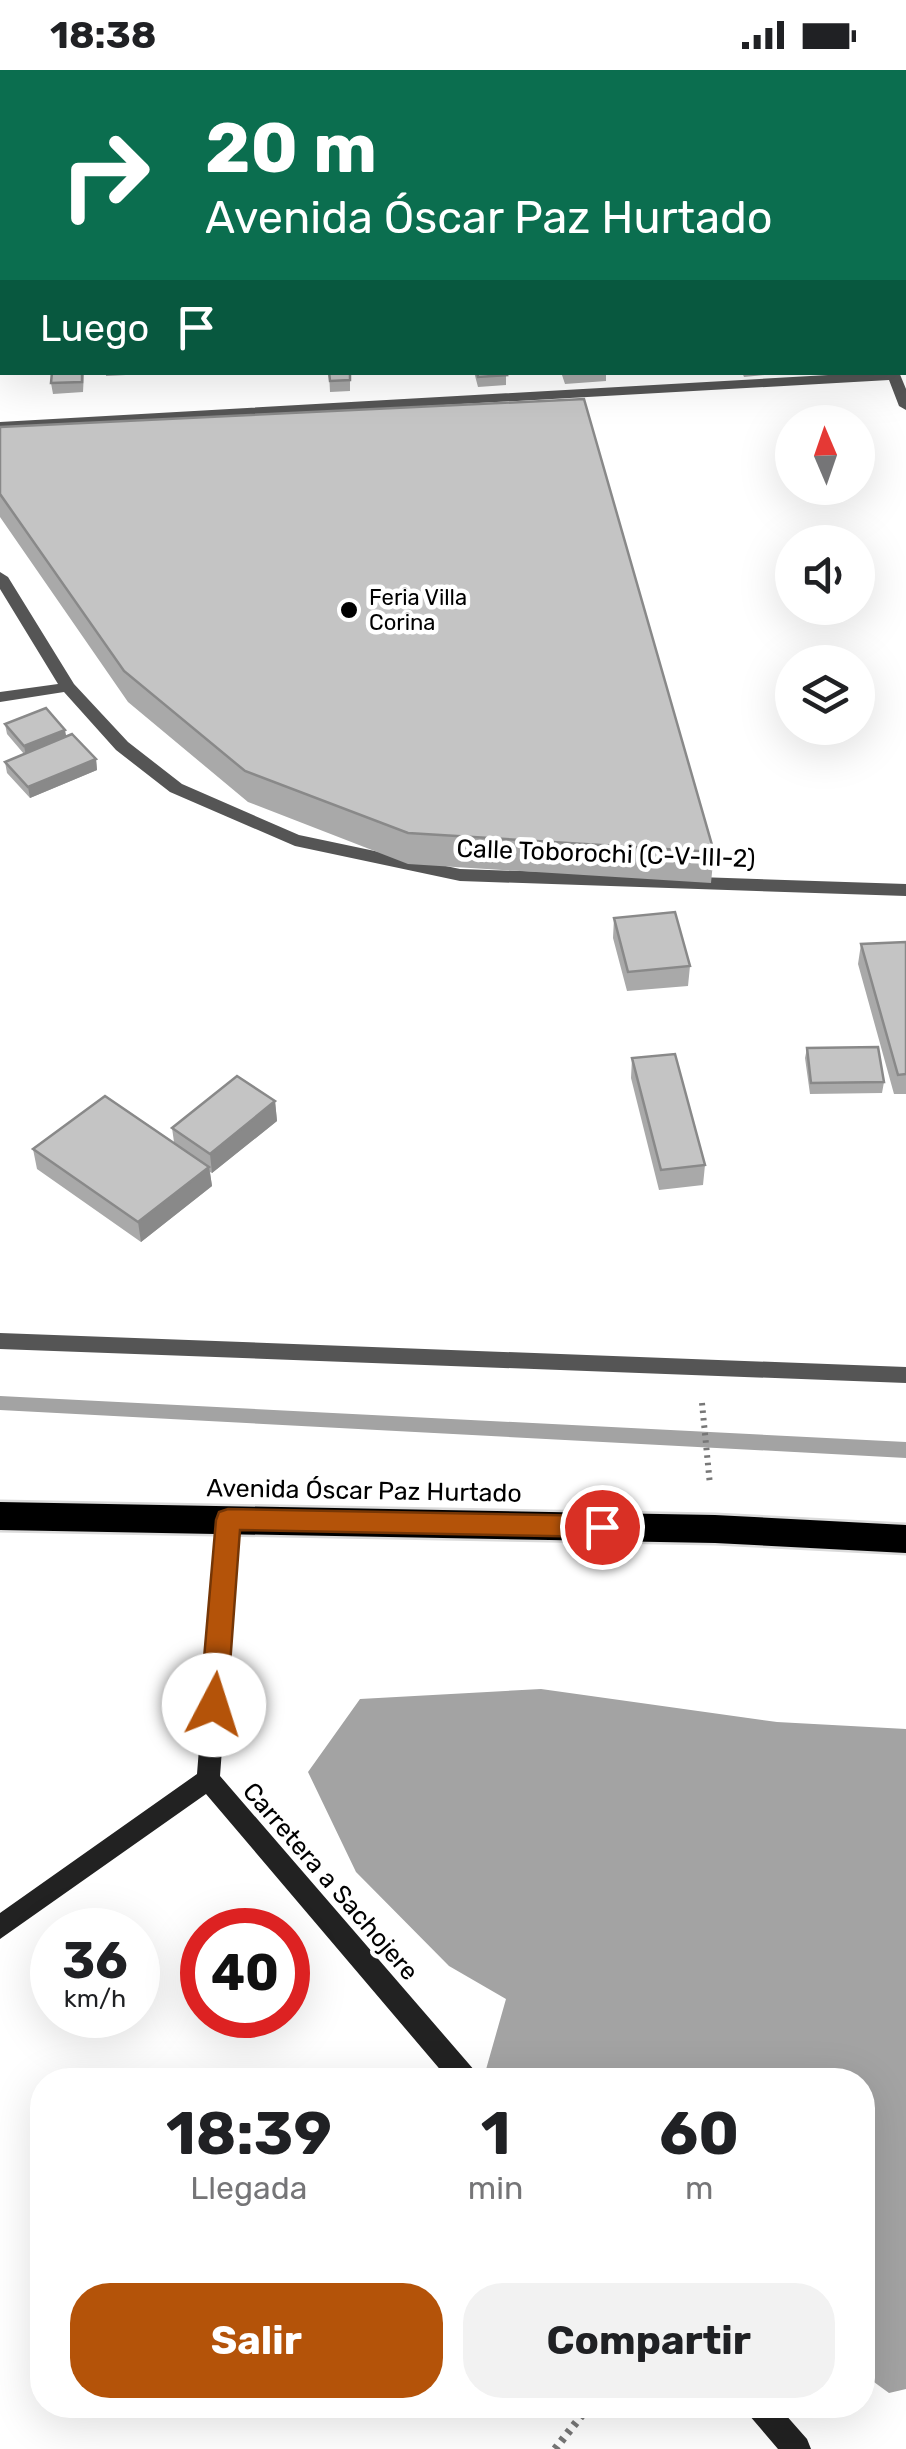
<!DOCTYPE html>
<html lang="es">
<meta charset="utf-8">
<style>
:root{--surface:#fff;--page:#f2f2f2;--text:#202124;--muted:#757577;--accent:#b45309}
body{margin:0;font-family:Rubik,sans-serif;background:var(--page);color:var(--text);height:100vh;display:flex;flex-direction:column;font-size:38px;white-space:nowrap}
*{box-sizing:border-box;margin:0}
p{font-size:32px;color:var(--muted)}
.icon{flex:none;width:55px;height:55px;fill:none;stroke:currentColor;stroke-width:2;stroke-linecap:round;stroke-linejoin:round}
.map{position:relative;flex:1;overflow:hidden}
.drawer{position:absolute;left:30px;top:1998px;width:845px;height:350px;display:flex;flex-direction:column;background:var(--surface);border-radius:40px;box-shadow:0 10px 40px #0002}
.drawer>*{flex:none}
.guide{position:absolute;left:0px;top:0px;width:908px;height:305px;box-shadow:0 10px 40px #0002;background:#0b6e4f;color:#fff;overflow:hidden}
.needle{width:65px;rotate:358deg}
.fabs{position:absolute;left:775px;top:335px;display:grid;gap:20px}
.fabs a{display:grid;place-items:center;width:100px;height:100px;border-radius:50%;background:var(--surface);box-shadow:0 10px 40px #0002;font-size:50px}
.speed{position:absolute;left:30px;top:1838px;display:flex;gap:20px;font-size:50px;font-weight:700;text-align:center}
.speed>*{display:grid;place-content:center;width:130px;height:130px;border-radius:50%;background:var(--surface);box-shadow:0 10px 40px #0002;line-height:1}
.speed small{font-size:25px;font-weight:400}
.speed .limit{border:15px solid #d22;background:#fff;color:#111}
.pin{position:absolute;display:grid;place-items:center;width:85px;height:85px;color:#fff;margin:-42px;border:5px solid #fff;border-radius:50%;box-shadow:0 2px 10px #0007}
.me{position:absolute;width:110px;margin:-55px;rotate:5deg;stroke-linejoin:round;filter:drop-shadow(0 0 8px #0008)}
.turn{display:flex;align-items:center;gap:35px;height:210px;padding:0 40px;font-size:45px}
.turn .icon{width:130px;height:130px;stroke-width:2.5}
.turn b{display:block;font-size:70px;line-height:85px}
.then{display:flex;align-items:center;height:95px;padding:0 40px;background:#0003;gap:20px;font-size:38px}
.eta{display:flex;justify-content:space-evenly;align-items:center;height:170px;text-align:center}
.eta b{font-size:60px;font-weight:700;line-height:70px}
.button{display:flex;gap:20px;margin-top:auto;padding:20px 40px}
.button a{flex:1;height:115px;border-radius:40px;background:var(--accent);color:#fff;font-size:40px;font-weight:700;line-height:115px;text-align:center}
.button a+a{background:var(--page);color:var(--text)}
.status{display:flex;justify-content:space-between;align-items:center;height:70px;padding:0 50px;background:var(--surface);direction:ltr}
.status svg{height:28px;fill:currentColor}
.map>svg:first-child{display:block}
.water{fill:#a3a3a3}
.lines{fill:none;stroke-linecap:round;stroke-linejoin:round}
.stream{fill:#a3a3a3;fill-rule:evenodd}
.highway-casing{stroke:#dbdbdb;stroke-width:5}
.path-far1{stroke:#777;stroke-width:6;stroke-dasharray:2.5 5;stroke-linecap:butt}
.path{stroke:#777;stroke-width:8;stroke-dasharray:4 6;stroke-linecap:butt}
.street{fill:#555;fill-rule:evenodd}
.secondary{fill:#222;fill-rule:evenodd}
.highway{fill:#000;fill-rule:evenodd}
.wall{fill:#a9a9a9}
.shaded-wall{fill:#898989}
.building{fill:#c4c4c4;stroke:#898989;stroke-width:2.5}
.route{fill:#b45309;stroke:#753606;stroke-width:2.5}
.poi-dot{fill:#000;stroke:#fff;stroke-width:4}
.labels{text-anchor:middle;stroke-width:9;stroke-linejoin:round;paint-order:stroke}
.far-poi-label{font-size:22px;fill:#000;stroke:#fff;text-anchor:start}
.street-label{font-size:25px;fill:#000;stroke:#fff}
</style>
<div class="status"><b>18:38</b><svg viewBox="0 0 49 12"><path d="M0 12V9h3v3zM5 12V6h3v6zM10 12V3h3v9zM15 12V0h3v12zM26 1h20v11H26zM47 4h2v5h-2z"/></svg></div>
<div class="map">
<svg width="906" height="2379" viewBox="0 0 906 2379">
<rect width="100%" height="100%" fill="#fff"/>
<path class="water" d="M 541,1619 L 777,1652 L 906,1659 L 906,2319 L 889,2323 L 863,2304 L 862,2010 L 483,2010 L 506,1929 L 449,1896 L 356,1802 L 308,1702 L 360,1629 Z"/>
<g class="lines">
<path class="stream" d="M 0,1326 L 906,1372 L 906,1388 L 0,1340 Z"/>
<defs>
<path id="highway" d="M 0,1432 L 715,1445 L 906,1455 L 906,1483 L 715,1473 L 0,1460 Z"/>
</defs>
<use href="#highway" class="highway-casing"/>
<path class="path-far1" d="M 702,1333 L 710,1415"/>
<path class="path" d="M 555,2379 L 590,2335"/>
<path class="street" d="M 764,0 L 776,0 L 777,2 L 765,2 Z
M 0,131 L 2,131 L 2,139 L 0,139 Z
M 881,302 L 899,302 L 906,319 L 906,340 L 899,336 L 889,310 L 0,360 L 0,352 Z
M 0,502 L 8,507 L 74,614 L 128,672 L 182,714 L 299,765 L 460,799 L 906,814 L 906,826 L 460,811 L 295,776 L 170,722 L 116,680 L 64,622 L 0,632 L 0,622 L 58,614 L 0,519 Z
M 0,1263 L 906,1297 L 906,1313 L 0,1279 Z"/>
<path class="secondary" d="M 228,1441 L 236,1444 L 239,1450 L 220,1706 L 475,2001 L 479,2010 L 449,2010 L 206,1724 L 0,1869 L 0,1843 L 197,1704 L 217,1450 L 220,1444 Z
M 745,2335 L 777,2335 L 807,2369 L 811,2379 L 778,2379 L 749,2345 Z"/>
<use href="#highway" class="highway"/>
</g>
<path class="wall" d="M 212,0 L 257,0 L 257,2 L 213,2 Z
M 391,0 L 410,0 L 410,2 L 392,2 Z
M 419,0 L 464,0 L 464,1 L 420,2 Z
M 547,0 L 595,0 L 595,2 L 548,2 Z
M 607,0 L 693,0 L 692,2 L 608,2 Z
M 0,58 L 2,58 L 2,112 L 0,112 Z
M 84,302 L 83,322 L 53,324 L 51,313 Z
M 106,302 L 146,302 L 146,304 L 106,306 Z
M 329,302 L 350,302 L 350,321 L 330,322 Z
M 474,302 L 506,302 L 506,315 L 478,317 Z
M 561,302 L 606,302 L 606,311 L 565,314 Z
M 742,302 L 793,302 L 744,307 Z
M 0,357 L 714,782 L 711,813 L 408,794 L 248,732 L 128,632 L 0,447 Z
M 5,654 L 66,666 L 96,689 L 97,700 L 30,728 L 7,703 L 5,692 L 24,684 L 7,664 Z
M 614,848 L 690,896 L 688,916 L 627,921 L 613,868 Z
M 906,872 L 906,1024 L 894,1024 L 858,894 L 861,874 Z
M 807,978 L 884,1012 L 882,1023 L 810,1024 L 805,988 Z
M 632,988 L 705,1095 L 703,1115 L 659,1120 L 631,1008 Z
M 275,1031 L 277,1051 L 212,1103 L 210,1102 L 212,1116 L 141,1172 L 37,1099 L 33,1079 L 174,1072 L 172,1058 Z"/>
<path class="shaded-wall" d="M 65,660 L 67,670 L 26,686 L 24,676 Z
M 96,689 L 97,700 L 30,728 L 28,717 Z
M 275,1031 L 277,1051 L 212,1103 L 210,1084 Z
M 209,1097 L 212,1116 L 141,1172 L 138,1152 Z"/>
<path class="building" d="M 500,0 L 542,0 L 542,2 L 500,2 Z
M 556,0 L 588,0 L 589,2 L 556,2 Z
M 614,0 L 667,0 L 618,2 L 615,2 Z
M 698,0 L 733,0 L 733,1 L 699,2 Z
M 742,0 L 743,2 L 697,2 Z
M 0,20 L 2,20 L 2,41 L 0,42 Z
M 0,58 L 2,58 L 2,93 L 0,93 Z
M 905,97 L 906,97 L 905,139 Z
M 905,175 L 906,177 L 905,209 Z
M 0,181 L 2,181 L 2,216 L 0,216 Z
M 52,302 L 82,302 L 82,312 L 51,313 Z
M 329,302 L 350,302 L 350,310 L 330,311 Z
M 477,302 L 506,302 L 507,305 L 478,307 Z
M 584,329 L 714,782 L 408,763 L 245,701 L 124,601 L 0,424 L 0,357 Z
M 46,638 L 65,660 L 24,676 L 5,654 Z
M 72,664 L 96,689 L 28,717 L 5,692 Z
M 675,842 L 690,896 L 628,902 L 614,848 Z
M 906,872 L 906,1004 L 898,1005 L 861,874 Z
M 878,977 L 884,1012 L 811,1013 L 807,978 Z
M 675,984 L 705,1095 L 661,1100 L 632,988 Z
M 237,1006 L 275,1031 L 210,1084 L 172,1058 Z
M 105,1026 L 209,1097 L 138,1152 L 33,1079 Z"/>
<path class="route" d="M 228,1439 L 602,1446 L 611,1449 L 615,1457 L 611,1464 L 602,1467 L 240,1460 L 227,1635 L 223,1643 L 214,1647 L 204,1643 L 200,1635 L 216,1450 L 219,1442 Z"/>
<circle class="poi-dot" cx="349" cy="540" r="10"/>
<g class="labels">
<g class="far-poi-label">
<text x="369" y="535">Feria Villa<tspan x="369" dy="25">Corina</tspan></text>
</g>
<g class="street-label">
<text transform="translate(606 783) rotate(2)" y="9">Calle Toborochi (C-V-III-2)</text>
<text transform="translate(364 1420) rotate(1)" y="9">Avenida Óscar Paz Hurtado</text>
<text transform="translate(331 1811) rotate(49)" y="9">Carretera a Sachojere</text>
</g>
</g>
</svg>
<div class="fabs">
<a><svg class="needle" viewBox="-14 -14 28 28"><path d="M0-13l5 13h-10z" fill="#e53935"/><path d="M0 13l5-13h-10z" fill="#757577"/></svg></a>
<a><svg class="icon" aria-label="sound" viewBox="0 0 24 24"><path d="M4 9h4l5-4v14l-5-4H4zM17 9q2 3 0 6"/></svg></a>
<a><svg class="icon" aria-label="layers" viewBox="0 0 24 24"><path d="M12 4l9 5-9 5-9-5zM3 14l9 5 9-5"/></svg></a>
</div>
<div class="speed"><div>36<small>km/h</small></div><div class="limit">40</div></div>
<div class="pin" style="left:602px;top:1457px;background:#d93025"><svg class="icon" aria-label="arrive" viewBox="0 0 24 24"><path d="M6 21V4h12l-3 4 3 4H6"/></svg></div>
<svg class="me" style="left:214px;top:1635px" viewBox="-20 -20 40 40"><circle r="19" fill="#fff"/><path d="M0-13L10 11 0 6-10 11z" fill="#b45309"/></svg>
<div class="guide">
<div class="turn"><svg class="icon" aria-label="right" viewBox="0 0 24 24"><path d="M7 20v-9h11M14 6l5 5-5 5"/></svg><div><b>20 m</b>Avenida Óscar Paz Hurtado</div></div>
<div class="then">Luego<svg class="icon" aria-label="arrive" viewBox="0 0 24 24"><path d="M6 21V4h12l-3 4 3 4H6"/></svg></div>
</div>
<section class="drawer">
<div class="eta">
<div><b>18:39</b><p>Llegada</p></div>
<div><b>1</b><p>min</p></div>
<div><b>60</b><p>m</p></div>
</div>
<div class="button"><a>Salir</a><a>Compartir</a></div>
</section>
</div>
